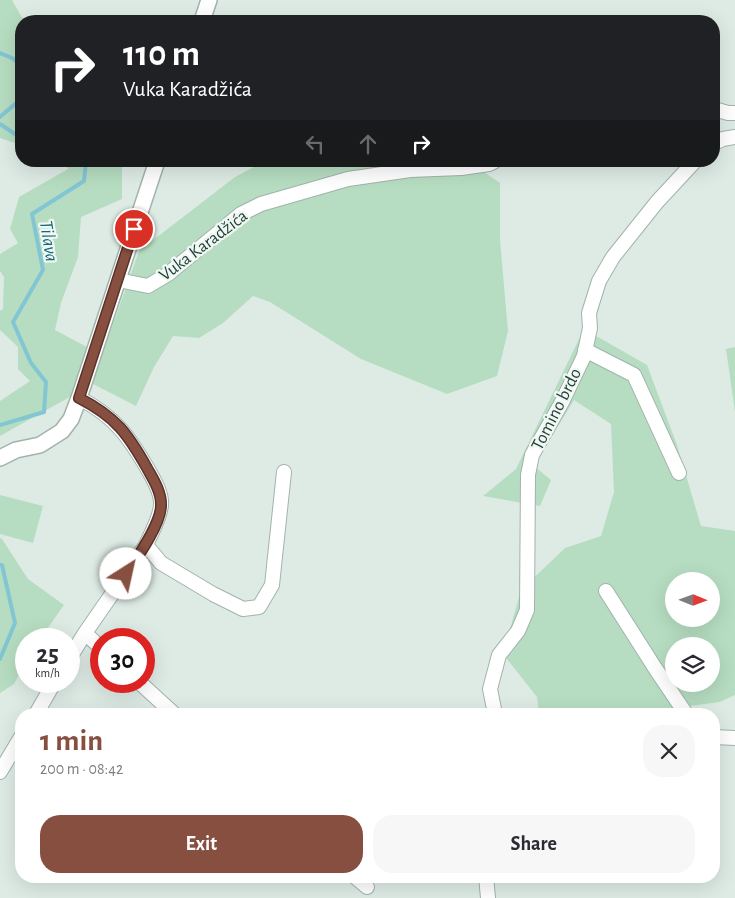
<!DOCTYPE html>
<meta charset="utf-8">
<style>
:root{--surface:#fff;--page:#f7f7f7;--text:#2b2b33;--muted:#7c7c81;--accent:#874f40}
body{margin:0;font-family:"Alegreya Sans",sans-serif;background:var(--page);color:var(--text);height:100vh;display:flex;flex-direction:column;font-size:19px;white-space:nowrap}
*{box-sizing:border-box;margin:0}
p{font-size:16px;color:var(--muted)}
.icon{flex:none;width:28px;height:28px;fill:none;stroke:currentColor;stroke-width:2;stroke-linecap:round;stroke-linejoin:round}
.map{position:relative;flex:1;overflow:hidden}
.panel{position:absolute;left:15px;top:708px;width:705px;height:175px;display:flex;flex-direction:column;background:var(--surface);border-radius:20px;box-shadow:0 5px 20px #0002}
.panel>*{flex:none}
.top-card{position:absolute;left:15px;top:15px;width:705px;height:152px;border-radius:20px;box-shadow:0 5px 20px #0002;background:#202124;color:#fff;overflow:hidden}
.needle{width:32px;rotate:91deg}
.controls{position:absolute;left:665px;top:572px;display:grid;gap:10px}
.controls a{display:grid;place-items:center;width:55px;height:55px;border-radius:50%;background:var(--surface);box-shadow:0 5px 20px #0002;font-size:25px}
.speed{position:absolute;left:15px;top:628px;display:flex;gap:10px;font-size:25px;font-weight:700;text-align:center}
.speed>*{display:grid;place-content:center;width:65px;height:65px;border-radius:50%;background:var(--surface);box-shadow:0 5px 20px #0002;line-height:1}
.speed small{font-size:12px;font-weight:400}
.speed .limit{border:8px solid #d22;background:#fff;color:#111}
.pin{position:absolute;display:grid;place-items:center;width:42px;height:42px;color:#fff;margin:-21px;border:2px solid #fff;border-radius:50%;box-shadow:0 1px 5px #0007}
.me{position:absolute;width:55px;margin:-28px;rotate:35deg;stroke-linejoin:round;filter:drop-shadow(0 0 4px #0008)}
.turn{display:flex;align-items:center;gap:18px;height:105px;padding:0 25px;font-size:22px}
.turn .icon{width:65px;height:65px;stroke-width:2.5}
.turn b{display:block;font-size:35px;line-height:42px}
.lanes{display:flex;align-items:center;height:48px;padding:0 25px;background:#0003;justify-content:center;gap:25px;direction:ltr}
.lanes .off{opacity:.35}
.round{display:grid;place-items:center;flex:none;width:52px;height:52px;border-radius:20px;background:var(--page)}
.summary{display:flex;align-items:center;justify-content:space-between;height:85px;padding:0 25px}
h1{font-size:30px;font-weight:700;line-height:38px;color:var(--accent)}
.cta{display:flex;gap:10px;margin-top:auto;padding:10px 25px}
.cta a{flex:1;height:58px;border-radius:20px;background:var(--accent);color:#fff;font-size:20px;font-weight:700;line-height:58px;text-align:center}
.cta a+a{background:var(--page);color:var(--text)}
.map>svg:first-child{display:block}
.green{fill:#b6ddc1;fill-rule:evenodd}
.lines{fill:none;stroke-linecap:round;stroke-linejoin:round}
.stream{stroke:#83c6d3;stroke-width:4}
.minor-casing{stroke:#a1b3ac;stroke-width:16}
.tertiary-casing{stroke:#a1b3ac;stroke-width:18}
.minor{stroke:#fff;stroke-width:14}
.tertiary{stroke:#fff;stroke-width:15}
.route-casing{stroke:#58332a;stroke-width:12}
.route{stroke:#874f40;stroke-width:9}
.labels{text-anchor:middle;stroke-width:4.5;stroke-linejoin:round;paint-order:stroke}
.street-label{font-size:18px;fill:#1f3b34;stroke:#eff7f3}
.water-label{font-size:19px;font-style:italic;fill:#176879;stroke:#eff7f3}
</style>
<div class="map">
<svg width="735" height="898" viewBox="0 0 735 898">
<rect width="100%" height="100%" fill="#deebe5"/>
<path class="green" d="M 0,0 L 12,0 L 24,21 L 21,21 L 21,145 L 0,138 Z
M 64,161 L 122,161 L 122,199 L 81,217 L 78,257 L 61,303 L 55,330 L 102,355 L 139,251 L 235,177 L 265,161 L 468,161 L 500,183 L 500,240 L 508,331 L 497,376 L 447,394 L 361,359 L 270,302 L 253,296 L 223,323 L 199,338 L 173,336 L 154,367 L 136,406 L 93,384 L 0,436 L 0,401 L 30,381 L 18,369 L 18,347 L 0,330 L 0,311 L 3,309 L 4,277 L 0,271 L 0,254 L 18,243 L 10,229 L 19,197 L 68,169 Z
M 584,329 L 647,365 L 677,445 L 701,526 L 735,531 L 735,695 L 720,702 L 674,708 L 670,714 L 539,714 L 537,697 L 503,654 L 521,590 L 565,548 L 601,536 L 614,492 L 611,424 L 574,400 L 534,466 L 551,480 L 540,506 L 483,496 L 516,469 ZM 674,581 L 711,581 L 711,619 L 674,619 ZM 674,646 L 711,646 L 711,684 L 674,684 Z
M 735,347 L 735,412 L 726,349 Z
M 0,495 L 43,506 L 33,543 L 0,534 Z
M 0,538 L 2,539 L 28,579 L 64,605 L 40,639 L 26,639 L 26,661 L 14,684 L 0,693 Z"/>
<g class="lines">
<path class="stream" d="M 0,53 L 12,58 L 21,65
M 0,117 L 21,99
M 0,124 L 21,138
M 0,425 L 44,412 L 46,382 L 31,363 L 13,322 L 43,270 L 32,214 L 84,181 L 86,161
M 0,565 L 2,565 L 15,623 L 0,659"/>
<defs>
<path id="minor" d="M 714,109 L 728,113 L 735,113
M 714,143 L 723,139 L 735,137
M 118,280 L 148,286 L 168,274 L 241,214 L 261,204 L 348,179 L 410,170 L 461,168 L 489,164 L 495,161
M 585,350 L 634,375 L 679,473
M 79,398 C 116,417 130,438 150,473 C 155,482 162,494 161,505 C 160,519 151,533 146,545 L 161,563 L 213,594 L 243,609 L 259,607 L 272,585 L 284,472
M 606,591 L 655,668 L 686,714
M 101,648 L 85,633 L 146,545
M 69,659 L 85,633
M 138,681 L 174,714
M 36,714 L 55,681
M 495,714 L 490,689 L 499,655 L 518,631 L 527,610 L 528,475 L 532,455 L 562,402 L 584,356 L 590,328 L 589,313 L 599,281 L 613,257 L 657,202 L 695,161
M 714,737 L 735,738
M 0,772 L 21,737
M 354,876 L 367,887
M 486,876 L 488,898"/>
<path id="tertiary" d="M 202,21 L 209,0
M 0,458 L 16,450 L 40,445 L 62,431 L 71,419 L 79,398 L 157,161"/>
</defs>
<use href="#minor" class="minor-casing"/>
<use href="#tertiary" class="tertiary-casing"/>
<use href="#minor" class="minor"/>
<use href="#tertiary" class="tertiary"/>
</g>
<g class="lines">
<defs>
<path id="route" d="M 126,574 C 137,558 162,523 161,504 C 161,491 153,479 147,468 C 128,434 116,417 79,398 L 134,229"/>
</defs>
<use href="#route" class="route-casing"/>
<use href="#route" class="route"/>
</g>
<g class="labels">
<g class="street-label">
<text transform="translate(203 245) rotate(-37)" y="6">Vuka Karadžića</text>
<text transform="translate(556 409) rotate(-63)" y="6">Tomino brdo</text>
</g>
<g class="water-label">
<text transform="translate(50 241) rotate(81)" y="7">Tilava</text>
</g>
</g>
</svg>
<div class="controls">
<a><svg class="needle" viewBox="-14 -14 28 28"><path d="M0-13l5 13h-10z" fill="#e53935"/><path d="M0 13l5-13h-10z" fill="#7c7c81"/></svg></a>
<a><svg class="icon" aria-label="layers" viewBox="0 0 24 24"><path d="M12 4l9 5-9 5-9-5zM3 14l9 5 9-5"/></svg></a>
</div>
<div class="speed"><div>25<small>km/h</small></div><div class="limit">30</div></div>
<div class="pin" style="left:134px;top:229px;background:#d93025"><svg class="icon" aria-label="arrive" viewBox="0 0 24 24"><path d="M6 21V4h12l-3 4 3 4H6"/></svg></div>
<svg class="me" style="left:126px;top:574px" viewBox="-20 -20 40 40"><circle r="19" fill="#fff"/><path d="M0-13L10 11 0 6-10 11z" fill="#874f40"/></svg>
<div class="top-card">
<div class="turn"><svg class="icon" aria-label="right" viewBox="0 0 24 24"><path d="M7 20v-9h11M14 6l5 5-5 5"/></svg><div><b>110 m</b>Vuka Karadžića</div></div>
<div class="lanes"><svg class="icon off" aria-label="left" viewBox="0 0 24 24"><path d="M17 20v-9H6M10 6l-5 5 5 5"/></svg><svg class="icon off" aria-label="ahead" viewBox="0 0 24 24"><path d="M12 20V5M6 11l6-6 6 6"/></svg><svg class="icon" aria-label="right" viewBox="0 0 24 24"><path d="M7 20v-9h11M14 6l5 5-5 5"/></svg></div>
</div>
<section class="panel">
<div class="summary"><div><h1>1 min</h1><p>200 m · 08:42</p></div><a class="round"><svg class="icon" aria-label="close" viewBox="0 0 24 24"><path d="M6 6l12 12M18 6L6 18"/></svg></a></div>
<div class="cta"><a>Exit</a><a>Share</a></div>
</section>
</div>
